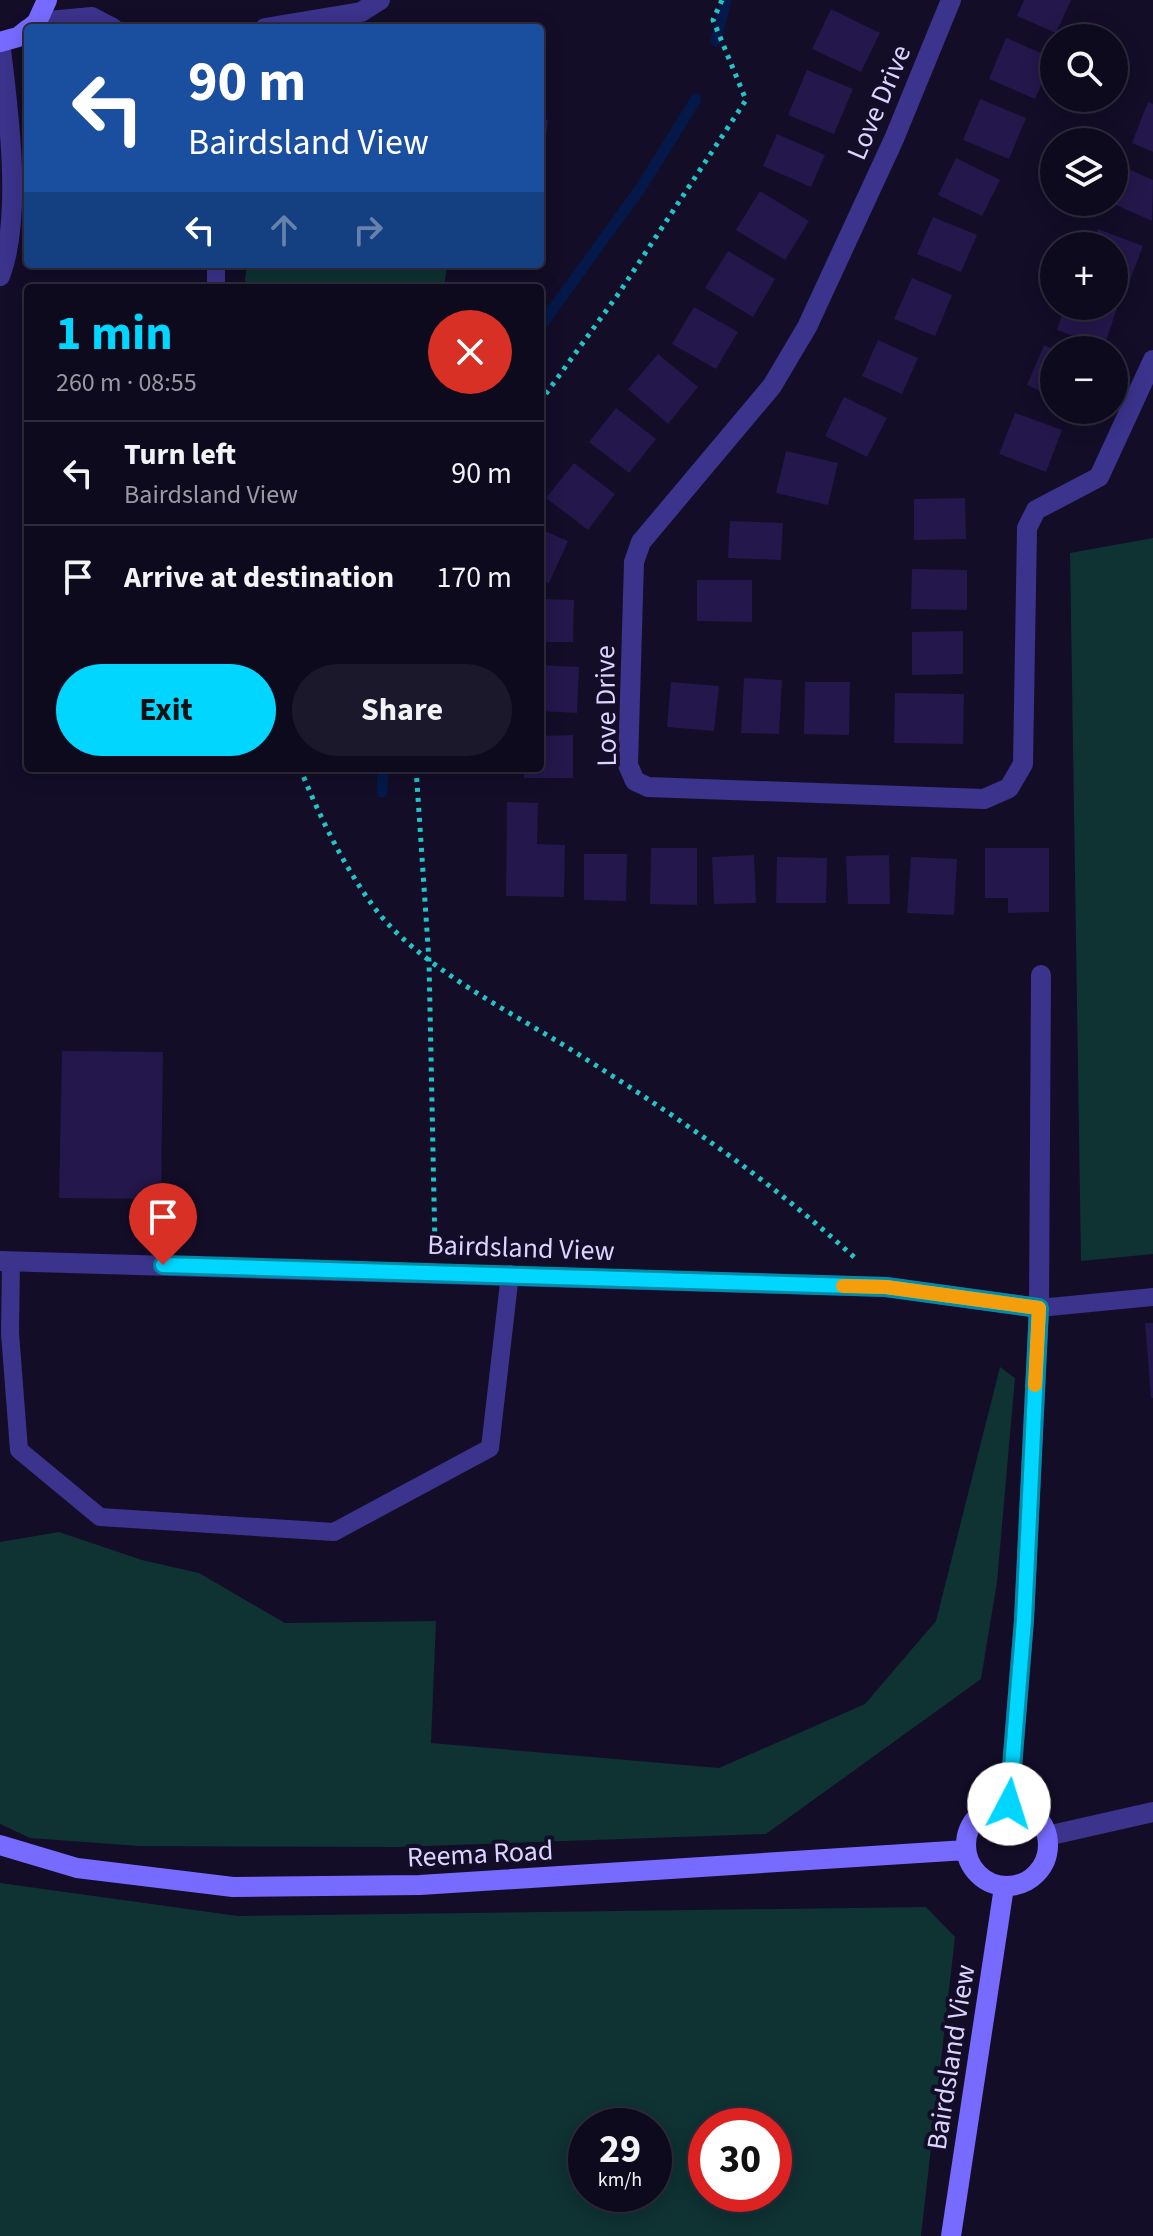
<!DOCTYPE html>
<meta charset="utf-8">
<style>
:root{--surface:#0e0a1e;--page:#1c182b;--text:#f1f3f6;--muted:#9b9aa4;--line:#2e2b3c;--accent:#00d6ff}
body{margin:0;font-family:"Source Sans 3",sans-serif;background:var(--page);color:var(--text);height:100vh;display:flex;flex-direction:column;font-size:30px;white-space:nowrap}
*{box-sizing:border-box;margin:0}
p{font-size:26px;color:var(--muted)}
.icon{flex:none;width:44px;height:44px;fill:none;stroke:currentColor;stroke-width:2;stroke-linecap:round;stroke-linejoin:round}
.map{position:relative;flex:1;overflow:hidden}
.panel{position:absolute;left:24px;top:284px;width:520px;height:488px;display:flex;flex-direction:column;background:var(--surface);border-radius:8px;box-shadow:0 4px 20px #0003,0 0 0 2px var(--line)}
.panel>*{flex:none}
.banner{position:absolute;left:24px;top:24px;width:520px;height:244px;border-radius:8px;box-shadow:0 4px 20px #0003,0 0 0 2px var(--line);background:#1a4fa0;color:#fff;overflow:hidden}
.buttons{position:absolute;left:1040px;top:24px;display:grid;gap:16px}
.buttons a{display:grid;place-items:center;width:88px;height:88px;border-radius:50%;background:var(--surface);box-shadow:0 4px 20px #0003,0 0 0 2px var(--line);font-size:40px}
.speed{position:absolute;left:568px;top:2108px;display:flex;gap:16px;font-size:40px;font-weight:700;text-align:center}
.speed>*{display:grid;place-content:center;width:104px;height:104px;border-radius:50%;background:var(--surface);box-shadow:0 4px 20px #0003,0 0 0 2px var(--line);line-height:1}
.speed small{font-size:20px;font-weight:400}
.speed .limit{border:12px solid #d22;background:#fff;color:#111}
.pin{position:absolute;display:grid;place-items:center;width:68px;height:68px;color:#fff;margin:-82px -34px;border-radius:50% 50% 50% 0;rotate:-45deg;box-shadow:0 0 8px #0007}
.pin .icon{rotate:45deg}
.me{position:absolute;width:88px;margin:-44px;rotate:5deg;stroke-linejoin:round;filter:drop-shadow(0 0 6px #0008)}
.turn{display:flex;align-items:center;gap:28px;height:168px;padding:0 32px;font-size:36px}
.turn .icon{width:104px;height:104px;stroke-width:2.5}
.turn b{display:block;font-size:56px;line-height:68px}
.lanes{display:flex;align-items:center;height:76px;padding:0 32px;background:#0003;justify-content:center;gap:40px;direction:ltr}
.lanes .off{opacity:.35}
.round{display:grid;place-items:center;flex:none;width:84px;height:84px;border-radius:42px;background:var(--page)}
.summary{display:flex;align-items:center;justify-content:space-between;height:136px;padding:0 32px}
h1{font-size:48px;font-weight:700;line-height:60px;color:var(--accent)}
.button{display:flex;gap:16px;margin-top:auto;padding:16px 32px}
.button a{flex:1;height:92px;border-radius:48px;background:var(--accent);color:#111;font-size:32px;font-weight:700;line-height:92px;text-align:center}
.button a+a{background:var(--page);color:var(--text)}
ul{padding:0;list-style:none}
li{display:flex;align-items:center;gap:24px;height:104px;padding:0 32px;border-top:2px solid var(--line)}
li div{flex:1}
li b{display:block;font-size:30px}
li em{font-style:normal}
.map>svg:first-child{display:block}
.green{fill:#0f3233;fill-rule:evenodd}
.lines{fill:none;stroke-linecap:round;stroke-linejoin:round}
.stream{stroke:#041949;stroke-width:11}
.building{fill:#24174b}
.path{stroke:#22c5c5;stroke-width:5;stroke-dasharray:4 6;stroke-linecap:butt}
.lane{stroke:#3b338c;stroke-width:18}
.street{stroke:#3b338c;stroke-width:20}
.secondary{stroke:#776bff;stroke-width:20}
.route-casing{stroke:#008ba6;stroke-width:20}
.route{stroke:#00d6ff;stroke-width:14}
.slow{stroke:#f59e0b;stroke-width:14}
.labels{text-anchor:middle;stroke-width:8;stroke-linejoin:round;paint-order:stroke}
.street-label{font-size:28px;fill:#dbd4ff;stroke:#130d28}
</style>
<div class="map">
<svg width="1153" height="2236" viewBox="0 0 1153 2236">
<rect width="100%" height="100%" fill="#130d28"/>
<path class="green" d="M 247,264 L 447,264 L 444,288 L 244,288 Z
M 1153,538 L 1153,1254 L 1081,1261 L 1070,553 Z
M 1000,1367 L 1015,1378 L 997,1582 L 981,1679 L 766,1834 L 398,1847 L 139,1846 L 30,1838 L 0,1824 L 0,1542 L 59,1532 L 142,1560 L 199,1573 L 285,1623 L 436,1621 L 431,1743 L 719,1768 L 865,1704 L 936,1621 Z
M 0,1883 L 238,1916 L 926,1907 L 955,1937 L 921,2236 L 0,2236 ZM 586,2126 L 654,2126 L 654,2194 L 586,2194 ZM 706,2126 L 774,2126 L 774,2194 L 706,2194 Z"/>
<g class="lines">
<path class="stream" d="M 716,41 L 726,0
M 540,327 L 642,186 L 696,99
M 382,792 L 383,768"/>
</g>
<path class="building" d="M 1024,0 L 1071,0 L 1056,33 L 1017,16 Z
M 831,9 L 880,33 L 861,72 L 812,49 Z
M 1006,38 L 1053,58 L 1035,99 L 989,79 Z
M 807,70 L 853,89 L 834,134 L 788,115 Z
M 980,99 L 1026,118 L 1009,159 L 963,140 Z
M 1148,102 L 1153,104 L 1153,152 L 1132,143 Z
M 540,119 L 548,120 L 542,173 L 540,173 Z
M 777,134 L 825,155 L 811,187 L 763,166 Z
M 956,158 L 1000,180 L 982,216 L 938,195 Z
M 1122,166 L 1153,180 L 1152,221 L 1114,204 L 1114,182 Z
M 760,191 L 809,221 L 785,260 L 736,230 Z
M 933,217 L 977,235 L 961,272 L 917,254 Z
M 1098,229 L 1143,246 L 1129,283 L 1114,277 L 1114,246 L 1091,246 Z
M 728,251 L 775,279 L 753,317 L 705,288 Z
M 912,278 L 952,295 L 935,336 L 894,319 Z
M 1065,306 L 1117,308 L 1104,347 L 1057,330 Z
M 694,307 L 738,332 L 716,369 L 672,344 Z
M 878,340 L 918,358 L 902,394 L 862,376 Z
M 1044,345 L 1054,350 L 1054,397 L 1027,385 Z
M 658,354 L 698,387 L 668,424 L 628,389 Z
M 844,397 L 887,418 L 867,457 L 825,436 Z
M 616,408 L 656,439 L 629,473 L 589,442 Z
M 1015,413 L 1062,430 L 1046,472 L 999,454 Z
M 786,451 L 838,463 L 828,505 L 776,493 Z
M 574,463 L 615,494 L 588,530 L 546,498 Z
M 965,498 L 966,539 L 914,540 L 914,499 Z
M 730,521 L 783,523 L 781,560 L 728,558 Z
M 540,529 L 568,541 L 549,583 L 540,580 Z
M 912,569 L 967,570 L 967,610 L 911,609 Z
M 697,580 L 752,580 L 752,622 L 697,621 Z
M 540,599 L 574,600 L 573,642 L 540,642 Z
M 963,631 L 963,674 L 912,675 L 912,632 Z
M 540,665 L 579,667 L 577,713 L 540,711 Z
M 744,678 L 782,680 L 779,734 L 741,733 Z
M 671,682 L 719,686 L 714,731 L 667,727 Z
M 805,682 L 850,682 L 849,735 L 804,734 Z
M 895,693 L 964,694 L 963,744 L 894,743 Z
M 573,735 L 573,778 L 524,778 L 524,768 L 540,768 L 540,736 Z
M 507,802 L 538,803 L 537,844 L 565,845 L 564,897 L 506,896 Z
M 651,848 L 697,848 L 697,905 L 650,904 Z
M 985,848 L 1049,848 L 1049,912 L 1008,913 L 1008,898 L 985,898 Z
M 584,854 L 627,854 L 626,901 L 584,900 Z
M 754,855 L 756,903 L 714,904 L 712,857 Z
M 889,855 L 890,904 L 848,904 L 846,856 Z
M 777,857 L 827,858 L 826,903 L 776,903 Z
M 911,857 L 957,859 L 954,915 L 907,913 Z
M 62,1051 L 163,1052 L 161,1199 L 59,1198 Z
M 1145,1323 L 1153,1323 L 1153,1398 L 1151,1398 Z"/>
<g class="lines">
<path class="path" d="M 540,402 L 619,293 L 746,100 L 713,20 L 722,0
M 300,768 C 318,813 342,863 371,903 C 415,966 516,1014 581,1056 C 678,1117 771,1181 855,1258
M 416,768 L 429,961 L 435,1247"/>
<path class="lane" d="M 216,288 L 216,264
M 11,1261 L 10,1333 L 19,1450 L 100,1517 L 334,1532 L 490,1448 L 510,1274
M 1039,1308 L 1153,1297"/>
<path class="street" d="M 951,0 L 894,139 L 807,327 L 772,386 L 641,542 L 634,562 L 628,765 L 635,781 L 648,787 L 984,799 L 1009,788 L 1023,764 L 1027,528 L 1036,510 L 1099,477 L 1153,360
M 37,22 L 92,17 L 113,28
M 265,28 L 361,12 L 380,0
M 0,276 C 23,217 8,105 0,42
M 0,1261 L 886,1287 L 1039,1308
M 1009,1804 L 1024,1620 L 1039,1308 L 1041,975
M 1047,1836 L 1153,1812"/>
<path class="secondary" d="M 30,28 L 37,22 L 47,0
M 0,42 L 18,37 L 28,29
M966 1845a41 41 0 1 1 82 0a41 41 0 1 1-82 0Z
M 0,1845 L 77,1868 L 233,1887 L 420,1885 L 966,1850
M 951,2236 L 1004,1887"/>
</g>
<g class="lines">
<defs>
<path id="route" d="M 163,1265 L 886,1287 L 1039,1308 L 1024,1620 L 1009,1804"/>
</defs>
<use href="#route" class="route-casing"/>
<use href="#route" class="route"/>
<path class="slow" d="M 843,1286 L 886,1287 L 1039,1308 L 1035,1385"/>
</g>
<g class="labels">
<g class="street-label">
<text transform="translate(878 102) rotate(-67)" y="10">Love Drive</text>
<text transform="translate(605 706) rotate(-91)" y="10">Love Drive</text>
<text transform="translate(521 1247) rotate(2)" y="10">Bairdsland View</text>
<text transform="translate(480 1853) rotate(-3)" y="10">Reema Road</text>
<text transform="translate(950 2057) rotate(-81)" y="10">Bairdsland View</text>
</g>
</g>
</svg>
<div class="buttons">
<a><svg class="icon" aria-label="search" viewBox="0 0 24 24"><circle cx="10" cy="10" r="6"/><path d="M15 15l6 6"/></svg></a>
<a><svg class="icon" aria-label="layers" viewBox="0 0 24 24"><path d="M12 4l9 5-9 5-9-5zM3 14l9 5 9-5"/></svg></a>
<a>+</a>
<a>−</a>
</div>
<div class="speed"><div>29<small>km/h</small></div><div class="limit">30</div></div>
<div class="pin" style="left:163px;top:1265px;background:#d93025"><svg class="icon" aria-label="arrive" viewBox="0 0 24 24"><path d="M6 21V4h12l-3 4 3 4H6"/></svg></div>
<svg class="me" style="left:1009px;top:1804px" viewBox="-20 -20 40 40"><circle r="19" fill="#fff"/><path d="M0-13L10 11 0 6-10 11z" fill="#00d6ff"/></svg>
<div class="banner">
<div class="turn"><svg class="icon" aria-label="left" viewBox="0 0 24 24"><path d="M17 20v-9H6M10 6l-5 5 5 5"/></svg><div><b>90 m</b>Bairdsland View</div></div>
<div class="lanes"><svg class="icon" aria-label="left" viewBox="0 0 24 24"><path d="M17 20v-9H6M10 6l-5 5 5 5"/></svg><svg class="icon off" aria-label="ahead" viewBox="0 0 24 24"><path d="M12 20V5M6 11l6-6 6 6"/></svg><svg class="icon off" aria-label="right" viewBox="0 0 24 24"><path d="M7 20v-9h11M14 6l5 5-5 5"/></svg></div>
</div>
<section class="panel">
<div class="summary"><div><h1>1 min</h1><p>260 m · 08:55</p></div><a class="round" style="background:#d93025;color:#fff"><svg class="icon" aria-label="close" viewBox="0 0 24 24"><path d="M6 6l12 12M18 6L6 18"/></svg></a></div>
<ul>
<li><svg class="icon" aria-label="left" viewBox="0 0 24 24"><path d="M17 20v-9H6M10 6l-5 5 5 5"/></svg><div><b>Turn left</b><p>Bairdsland View</p></div><em>90 m</em></li>
<li><svg class="icon" aria-label="arrive" viewBox="0 0 24 24"><path d="M6 21V4h12l-3 4 3 4H6"/></svg><div><b>Arrive at destination</b></div><em>170 m</em></li>
</ul>
<div class="button"><a>Exit</a><a>Share</a></div>
</section>
</div>
